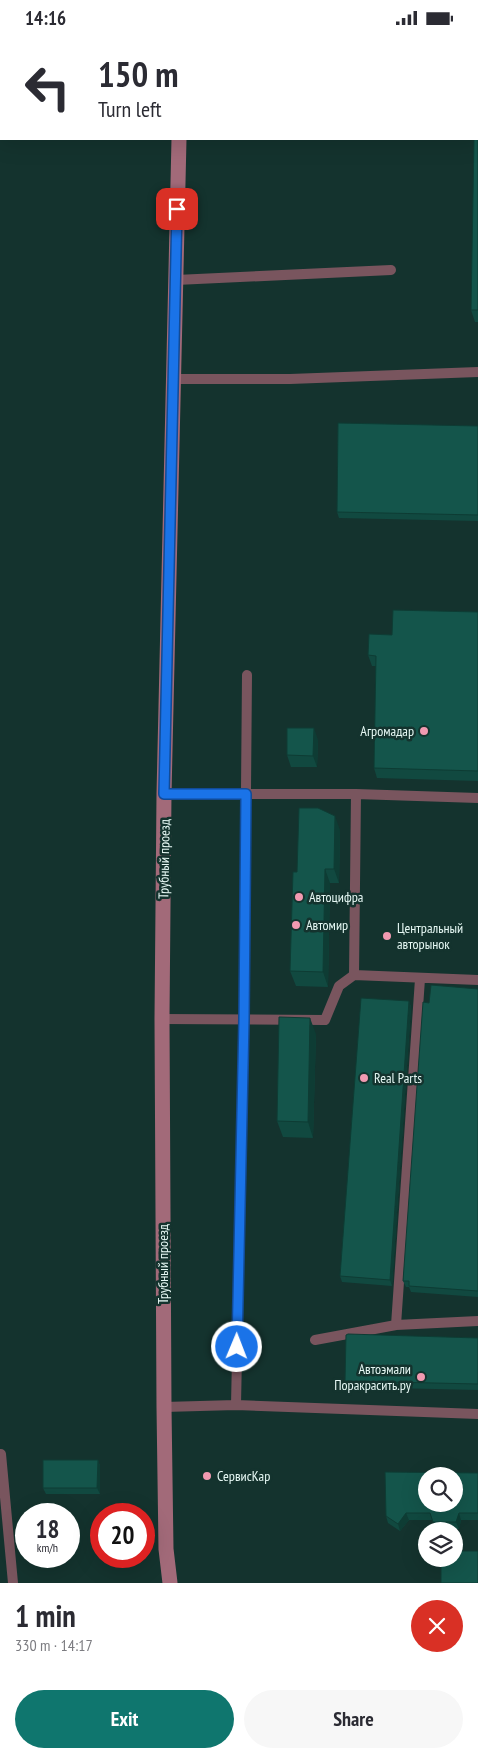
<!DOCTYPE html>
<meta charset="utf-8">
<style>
:root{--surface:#fff;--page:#f7f7f7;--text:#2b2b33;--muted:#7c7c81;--accent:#0f766e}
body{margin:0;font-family:"PT Sans Narrow",sans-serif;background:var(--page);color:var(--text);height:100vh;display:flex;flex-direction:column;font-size:19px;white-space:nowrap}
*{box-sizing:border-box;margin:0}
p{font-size:16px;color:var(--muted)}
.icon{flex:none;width:28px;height:28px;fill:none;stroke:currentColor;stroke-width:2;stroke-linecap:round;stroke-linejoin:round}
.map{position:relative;height:1548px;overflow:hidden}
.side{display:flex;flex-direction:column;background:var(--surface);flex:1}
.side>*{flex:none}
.banner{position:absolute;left:0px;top:0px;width:479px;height:105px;box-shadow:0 5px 20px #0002;background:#fff;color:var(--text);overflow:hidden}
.fabs{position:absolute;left:418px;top:1432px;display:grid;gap:10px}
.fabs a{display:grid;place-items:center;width:45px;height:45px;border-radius:50%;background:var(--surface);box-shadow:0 5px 20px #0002;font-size:25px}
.speed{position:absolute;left:15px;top:1468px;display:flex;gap:10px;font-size:25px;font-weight:700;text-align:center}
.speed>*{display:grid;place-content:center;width:65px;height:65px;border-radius:50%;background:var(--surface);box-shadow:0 5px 20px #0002;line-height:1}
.speed small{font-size:12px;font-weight:400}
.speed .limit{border:8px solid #d22;background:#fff;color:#111}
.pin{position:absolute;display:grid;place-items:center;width:42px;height:42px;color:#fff;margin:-21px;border-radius:10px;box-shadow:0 2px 8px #0006}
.me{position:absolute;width:55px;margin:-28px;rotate:1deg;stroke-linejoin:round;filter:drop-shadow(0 0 4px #0008)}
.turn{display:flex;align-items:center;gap:18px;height:105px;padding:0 15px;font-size:22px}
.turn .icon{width:65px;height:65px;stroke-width:2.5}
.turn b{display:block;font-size:35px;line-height:42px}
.round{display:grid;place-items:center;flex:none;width:52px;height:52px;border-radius:26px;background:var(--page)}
.headline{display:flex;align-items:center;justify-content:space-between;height:85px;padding:0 15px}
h1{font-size:30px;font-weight:800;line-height:38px}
.action{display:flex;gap:10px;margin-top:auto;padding:10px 15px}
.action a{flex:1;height:58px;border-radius:30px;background:var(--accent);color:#fff;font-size:20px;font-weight:800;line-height:58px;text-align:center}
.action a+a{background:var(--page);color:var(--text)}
.status{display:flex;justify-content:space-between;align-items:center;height:35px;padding:0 25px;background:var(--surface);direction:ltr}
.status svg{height:14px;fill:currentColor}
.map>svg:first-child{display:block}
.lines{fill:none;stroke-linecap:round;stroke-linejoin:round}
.lane{stroke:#79555e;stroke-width:10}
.secondary{stroke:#a26a79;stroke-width:15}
.wall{fill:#114940}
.shaded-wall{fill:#0e3c34}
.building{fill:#14554b;stroke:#0e3c34;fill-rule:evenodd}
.route-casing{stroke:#114b97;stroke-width:12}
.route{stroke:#1a73e8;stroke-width:9}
.poi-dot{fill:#f19ab1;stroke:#14332e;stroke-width:2}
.labels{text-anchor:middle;stroke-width:5;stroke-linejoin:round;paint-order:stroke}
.poi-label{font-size:14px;fill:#e6f8f4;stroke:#14332e;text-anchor:start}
.street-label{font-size:14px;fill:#e6f8f4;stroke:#14332e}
</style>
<div class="status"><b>14:16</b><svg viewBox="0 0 49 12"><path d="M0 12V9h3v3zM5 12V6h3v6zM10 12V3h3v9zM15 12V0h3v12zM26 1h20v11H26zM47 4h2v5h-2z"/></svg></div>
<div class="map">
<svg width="478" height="1548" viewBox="0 0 478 1548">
<rect width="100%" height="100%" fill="#14332e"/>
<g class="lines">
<path class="lane" d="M 176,245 L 391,235
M 174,344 L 290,344 L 478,337
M 247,640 L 244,984 L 236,1370 L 478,1379
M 164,759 L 356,759 L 478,763
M 354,940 L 356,759
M 162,984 L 325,985 L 339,951 L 354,940 L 478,945
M 396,1290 L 420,944
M 315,1305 L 396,1290 L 478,1286
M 164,1372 L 236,1370
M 1,1419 L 13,1548"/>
<path class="secondary" d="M 181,1 L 181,0
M 170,1548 L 166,1514 L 164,1372 L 162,984 L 164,759 L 179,104"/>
</g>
<path class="wall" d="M 478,0 L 478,287 L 475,287 L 471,275 Z
M 478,391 L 478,486 L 339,483 L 337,477 Z
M 478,577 L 478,746 L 377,743 L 374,733 L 376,631 L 372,631 L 368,620 L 392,600 Z
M 318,705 L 317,732 L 291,732 L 287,720 Z
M 340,795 L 339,848 L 330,848 L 328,952 L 296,951 L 290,936 L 297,837 Z
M 478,954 L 478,1262 L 411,1257 L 409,1252 L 406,1252 L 403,1246 L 429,968 Z
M 409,966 L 411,972 L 392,1251 L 342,1247 L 340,1241 Z
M 316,999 L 313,1103 L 283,1102 L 277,1086 Z
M 478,1303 L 478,1355 L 347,1352 L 345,1346 Z
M 98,1425 L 100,1431 L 100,1459 L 46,1459 L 43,1453 Z
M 478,1438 L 478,1485 L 461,1485 L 459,1494 L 436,1494 L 433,1485 L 409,1485 L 400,1496 L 388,1488 L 386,1481 Z"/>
<path class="shaded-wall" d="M 314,693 L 318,705 L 317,732 L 313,721 Z
M 335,781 L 340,795 L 339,848 L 334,834 Z
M 325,834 L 330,848 L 328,952 L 323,937 Z
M 409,966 L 411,972 L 392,1251 L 390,1245 Z
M 310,983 L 316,999 L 313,1103 L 308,1087 Z
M 98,1425 L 100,1431 L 100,1459 L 97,1453 Z
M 406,1478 L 409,1485 L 400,1496 L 398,1489 Z
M 459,1478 L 461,1485 L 459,1494 L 456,1487 Z"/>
<path class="building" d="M 332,0 L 362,0 L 362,1 L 332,1 Z
M 452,0 L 478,0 L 478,275 L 471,275 L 474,104 L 478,104 L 478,1 L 452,1 Z
M 338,388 L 478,391 L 478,480 L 337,477 Z
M 393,575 L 478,577 L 478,736 L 374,733 L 376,621 L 368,620 L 369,599 L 392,600 Z
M 287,693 L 314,693 L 313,721 L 287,720 Z
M 299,773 L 318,773 L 335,781 L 334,834 L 325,834 L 323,937 L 290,936 L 293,837 L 297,837 Z
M 431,950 L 478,954 L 478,1256 L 409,1251 L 409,1246 L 403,1246 L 423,967 L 429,968 Z
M 361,963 L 409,966 L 390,1245 L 340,1241 Z
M 279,982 L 310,983 L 308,1087 L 277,1086 Z
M 348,1299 L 478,1303 L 478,1349 L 345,1346 L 346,1300 Z
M 43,1425 L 98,1425 L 97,1453 L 43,1453 Z
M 385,1437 L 478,1438 L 478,1478 L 459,1478 L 456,1487 L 433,1487 L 430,1478 L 406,1478 L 398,1489 L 386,1481 ZM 426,1441 L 454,1441 L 454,1469 L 426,1469 Z
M 454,1516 L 478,1516 L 478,1548 L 441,1548 L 441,1524 L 454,1524 Z"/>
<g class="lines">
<defs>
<path id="route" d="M 177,174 L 164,759 L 246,759 L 244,984 L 237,1312"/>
</defs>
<use href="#route" class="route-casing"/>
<use href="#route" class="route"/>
</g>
<g class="poi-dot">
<circle cx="424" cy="696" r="5"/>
<circle cx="299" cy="862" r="5"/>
<circle cx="296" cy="890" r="5"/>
<circle cx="387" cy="901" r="5"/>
<circle cx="364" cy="1043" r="5"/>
<circle cx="421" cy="1342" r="5"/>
<circle cx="207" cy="1441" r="5"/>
</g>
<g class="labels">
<g class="poi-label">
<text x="414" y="701" text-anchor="end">Агромадар</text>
<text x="309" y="867">Автоцифра</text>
<text x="306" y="895">Автомир</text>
<text x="397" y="898">Центральный<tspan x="397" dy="16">авторынок</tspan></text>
<text x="374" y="1048">Real Parts</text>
<text x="411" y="1339" text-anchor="end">Автоэмали<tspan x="411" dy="16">Поракрасить.ру</tspan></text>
<text x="217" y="1446">СервисКар</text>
</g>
<g class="street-label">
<text transform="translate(164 824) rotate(-89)" y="5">Трубный проезд</text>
<text transform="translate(163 1229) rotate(-90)" y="5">Трубный проезд</text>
</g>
</g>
</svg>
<div class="fabs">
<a><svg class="icon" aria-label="search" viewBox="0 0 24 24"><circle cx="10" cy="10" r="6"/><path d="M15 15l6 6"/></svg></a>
<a><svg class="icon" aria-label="layers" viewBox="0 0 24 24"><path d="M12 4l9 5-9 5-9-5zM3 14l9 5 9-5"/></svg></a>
</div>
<div class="speed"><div>18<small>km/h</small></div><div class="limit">20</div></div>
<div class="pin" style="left:177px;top:174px;background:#d93025"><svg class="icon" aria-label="arrive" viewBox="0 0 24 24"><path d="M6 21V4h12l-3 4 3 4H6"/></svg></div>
<svg class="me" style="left:237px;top:1312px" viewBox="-20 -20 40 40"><circle r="17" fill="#1a73e8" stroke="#fff" stroke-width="3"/><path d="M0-11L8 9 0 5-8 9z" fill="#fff"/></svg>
<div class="banner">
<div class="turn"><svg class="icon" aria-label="left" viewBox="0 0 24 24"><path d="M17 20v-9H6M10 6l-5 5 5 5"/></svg><div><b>150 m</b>Turn left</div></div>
</div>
</div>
<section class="side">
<div class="headline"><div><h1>1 min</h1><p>330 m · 14:17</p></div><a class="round" style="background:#d93025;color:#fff"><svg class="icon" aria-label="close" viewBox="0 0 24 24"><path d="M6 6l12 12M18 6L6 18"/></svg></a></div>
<div class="action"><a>Exit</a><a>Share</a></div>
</section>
